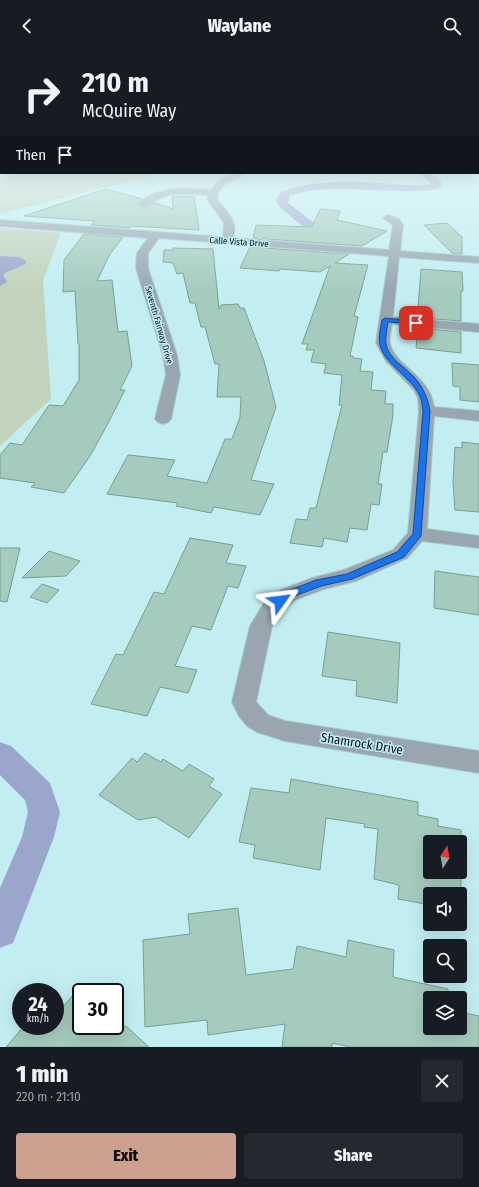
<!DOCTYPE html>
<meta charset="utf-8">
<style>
:root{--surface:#171b24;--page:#242831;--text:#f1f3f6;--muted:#9ea1a6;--accent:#cda090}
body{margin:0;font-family:"Fira Sans Condensed",sans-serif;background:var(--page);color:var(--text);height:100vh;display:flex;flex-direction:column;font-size:15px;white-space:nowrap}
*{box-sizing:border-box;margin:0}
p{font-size:13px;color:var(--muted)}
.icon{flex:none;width:22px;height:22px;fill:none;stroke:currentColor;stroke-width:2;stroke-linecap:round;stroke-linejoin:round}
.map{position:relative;height:995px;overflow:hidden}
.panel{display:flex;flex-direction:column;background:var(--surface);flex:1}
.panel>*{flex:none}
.guide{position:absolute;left:0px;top:0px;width:479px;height:122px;box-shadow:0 4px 16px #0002;background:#171b24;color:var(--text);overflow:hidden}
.needle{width:26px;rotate:11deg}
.buttons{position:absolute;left:423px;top:783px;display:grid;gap:8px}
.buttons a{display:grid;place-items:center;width:44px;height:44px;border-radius:4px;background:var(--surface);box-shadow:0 4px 16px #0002;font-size:20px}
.speed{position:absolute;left:12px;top:931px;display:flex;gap:8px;font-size:20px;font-weight:700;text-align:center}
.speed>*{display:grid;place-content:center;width:52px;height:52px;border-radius:50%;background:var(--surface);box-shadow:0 4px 16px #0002;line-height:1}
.speed small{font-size:10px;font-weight:400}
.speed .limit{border:2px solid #111;border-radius:6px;background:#fff;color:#111}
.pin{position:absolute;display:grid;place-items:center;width:34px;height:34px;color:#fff;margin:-17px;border-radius:8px;box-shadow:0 2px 6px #0006}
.me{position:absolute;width:44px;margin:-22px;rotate:59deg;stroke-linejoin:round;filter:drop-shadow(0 0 3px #0008)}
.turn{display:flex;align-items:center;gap:14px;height:84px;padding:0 16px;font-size:18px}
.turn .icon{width:52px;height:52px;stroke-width:2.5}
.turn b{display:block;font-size:28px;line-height:34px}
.then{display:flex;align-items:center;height:38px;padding:0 16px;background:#0003;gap:8px;font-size:15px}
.round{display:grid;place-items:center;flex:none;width:42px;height:42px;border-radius:4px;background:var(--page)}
.head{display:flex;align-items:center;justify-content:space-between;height:68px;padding:0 16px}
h1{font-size:24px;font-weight:800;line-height:30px}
.button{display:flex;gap:8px;margin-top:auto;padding:8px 16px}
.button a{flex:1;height:46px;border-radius:4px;background:var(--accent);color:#111;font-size:16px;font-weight:800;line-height:46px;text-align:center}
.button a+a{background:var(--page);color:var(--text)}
header{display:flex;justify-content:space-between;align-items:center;height:52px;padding:0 16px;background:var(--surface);font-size:18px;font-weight:800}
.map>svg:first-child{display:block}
.green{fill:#c1d3bb}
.water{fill:#9aa6cc}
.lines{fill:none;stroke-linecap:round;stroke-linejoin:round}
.canal{fill:#9aa6cc;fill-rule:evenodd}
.building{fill:#a5cbbe;stroke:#799e91;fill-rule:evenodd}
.minor-casing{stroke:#a3cbce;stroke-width:2}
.minor{fill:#99a6b0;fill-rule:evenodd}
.route{fill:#1a73e8;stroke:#114b97}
.labels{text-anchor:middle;stroke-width:3;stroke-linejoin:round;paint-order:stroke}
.far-street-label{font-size:9px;fill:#031214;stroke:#c2eef2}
.near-street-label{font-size:13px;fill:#031214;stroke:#c2eef2}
</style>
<header><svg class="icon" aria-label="back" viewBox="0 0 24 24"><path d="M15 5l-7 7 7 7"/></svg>Waylane<svg class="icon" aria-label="search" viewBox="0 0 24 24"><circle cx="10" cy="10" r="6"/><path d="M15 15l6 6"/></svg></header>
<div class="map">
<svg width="479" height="995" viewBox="0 0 479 995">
<rect width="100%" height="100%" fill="#c2eef2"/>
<path class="green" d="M 11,121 L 161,121 L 0,162 L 0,125 Z
M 0,176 L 61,181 L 43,228 L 51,347 L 0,394 Z"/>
<path class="water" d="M 0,204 L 19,205 L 26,209 L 26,212 L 5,221 L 3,223 L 7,230 L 0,234 Z"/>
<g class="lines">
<path class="canal" d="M 419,121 C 429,121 440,122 442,134 C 434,144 356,136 338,137 C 322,137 305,138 290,144 L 288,151 L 322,177 L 342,186 L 344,189 L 342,192 C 324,196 293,166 279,154 L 276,148 L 281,140 C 313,128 348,129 382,131 C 398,132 415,135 431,132 Z
M 0,690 L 11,694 L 50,731 L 60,760 L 54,785 L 13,891 L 0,896 L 0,836 L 22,785 L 28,760 L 25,748 L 0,723 Z"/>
</g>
<path class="building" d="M 106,137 L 142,147 L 138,152 L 144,156 L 155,151 L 173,157 L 172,145 L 194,144 L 199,178 L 132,174 L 130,176 L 91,173 L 95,169 L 24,164 Z
M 320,157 L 340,159 L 337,168 L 387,179 L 362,194 L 253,186 L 256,173 L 312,175 Z
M 447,171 L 462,185 L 462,202 L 453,202 L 424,173 Z
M 84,182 L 123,185 L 110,202 L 97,229 L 112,228 L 118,280 L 127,279 L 132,314 L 120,338 L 125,338 L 106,375 L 90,404 L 64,441 L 31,435 L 35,431 L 0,426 L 0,403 L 10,391 L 22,393 L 49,353 L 63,354 L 79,328 L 79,292 L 78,292 L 75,239 L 63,240 L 64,208 Z
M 250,195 L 349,202 L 335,211 L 368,213 L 354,264 L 358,265 L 350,304 L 353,304 L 353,306 L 362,307 L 360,319 L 373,320 L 371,338 L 386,339 L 385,352 L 393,352 L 393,363 L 387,400 L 383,400 L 378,432 L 382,432 L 379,453 L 371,452 L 367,478 L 350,476 L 347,490 L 324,486 L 322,495 L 290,491 L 296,467 L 307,468 L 310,456 L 316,456 L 342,353 L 339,353 L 342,323 L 324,321 L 326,312 L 311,310 L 314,298 L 306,298 L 308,292 L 302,292 L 330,214 L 320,220 L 280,217 L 279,219 L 240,216 Z
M 173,196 L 213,197 L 219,257 L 221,253 L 238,252 L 240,256 L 244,256 L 264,309 L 276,355 L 251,428 L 274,432 L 260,463 L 214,455 L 211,461 L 176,454 L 178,451 L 107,442 L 128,403 L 175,408 L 167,424 L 207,431 L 225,387 L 232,387 L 240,365 L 241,345 L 217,345 L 219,312 L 215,312 L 205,275 L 201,275 L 195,251 L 190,251 L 183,221 L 177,222 L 173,211 L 163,210 L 164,198 L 173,198 Z
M 421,217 L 462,220 L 463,239 L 461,239 L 461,269 L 420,266 L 421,256 L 418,256 Z
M 418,276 L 461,280 L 461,301 L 416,296 Z
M 452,311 L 479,313 L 479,350 L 460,348 L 460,335 L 453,334 Z
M 462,390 L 479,392 L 479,460 L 455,458 L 453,430 L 455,395 L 462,396 Z
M 190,486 L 233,493 L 226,511 L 246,514 L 238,536 L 228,534 L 211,578 L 192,574 L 175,614 L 197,618 L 188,641 L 160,635 L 147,664 L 91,652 L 116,602 L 123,603 L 154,540 L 164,542 Z
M 0,496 L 20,496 L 7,550 L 0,549 Z
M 49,499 L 80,509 L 66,524 L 22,526 Z
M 435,519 L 479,525 L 479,563 L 434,556 Z
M 42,532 L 59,538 L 47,551 L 30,545 Z
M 328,580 L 400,591 L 397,651 L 356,644 L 357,629 L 322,624 Z
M 145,701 L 161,710 L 163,707 L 183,719 L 189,712 L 214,727 L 209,734 L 222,742 L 189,786 L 156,765 L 138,768 L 99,743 L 132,706 L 137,710 Z
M 291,727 L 418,750 L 418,763 L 438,767 L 438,774 L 461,778 L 461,859 L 460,842 L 430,842 L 430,853 L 398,847 L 399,833 L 374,827 L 378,777 L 364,775 L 365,772 L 326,766 L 320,818 L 253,806 L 255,793 L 239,790 L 251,736 L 289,741 ZM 430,790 L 460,790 L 460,820 L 430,820 Z
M 238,856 L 246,923 L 293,917 L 297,894 L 346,905 L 348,888 L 394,898 L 393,925 L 448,937 L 448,946 L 430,946 L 430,976 L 460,976 L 460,960 L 479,964 L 479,995 L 350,995 L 332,991 L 332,995 L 282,995 L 285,972 L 208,983 L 207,968 L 145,975 L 143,888 L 190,882 L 188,862 Z
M 81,934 L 81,974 L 126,974 L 149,995 L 6,995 L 24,974 L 55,974 L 55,964 Z"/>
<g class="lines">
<defs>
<path id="minor" d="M 233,121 L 245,121 C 234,131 221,127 217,147 C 226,159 239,169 233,186 L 389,198 L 393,173 L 383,166 L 388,163 L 399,167 L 403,173 L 400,199 L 479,205 L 479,211 L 399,205 L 393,265 L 479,272 L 479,280 L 392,272 C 391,278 389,286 390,291 C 393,313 430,323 434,355 L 479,359 L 479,369 L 434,364 L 427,477 L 479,484 L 479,496 L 422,489 L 407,506 L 356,529 L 324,537 L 295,548 L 279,561 L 272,574 L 256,650 L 268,663 L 285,669 L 479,699 L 479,721 L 285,689 L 257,680 L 247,674 L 239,664 L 232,650 L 250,574 L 264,551 L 281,538 L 312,526 L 344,518 L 393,498 L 408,481 L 419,359 L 418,346 L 414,338 L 386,309 L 376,291 L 389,204 L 159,186 L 148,201 L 148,216 L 177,303 L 180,323 L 171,367 L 168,370 L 163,372 L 158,370 L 155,367 L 166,323 L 163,303 L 136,216 L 137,201 L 148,186 L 0,174 L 0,168 L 223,185 L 224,171 L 207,147 L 208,143 C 194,142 178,140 164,145 C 157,147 151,153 144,155 L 139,152 C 155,133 189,136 211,138 L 219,128 Z"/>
</defs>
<use href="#minor" class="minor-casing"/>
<use href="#minor" class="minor"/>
</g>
<linearGradient id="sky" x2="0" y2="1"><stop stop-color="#89aedd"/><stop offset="0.42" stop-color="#e4f7f9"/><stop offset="1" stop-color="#e4f7f9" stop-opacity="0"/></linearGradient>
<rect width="479" height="240" fill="url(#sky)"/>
<path class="route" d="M 385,266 L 416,269 L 419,271 L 416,272 L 388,270 C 387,277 385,285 386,292 C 388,306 405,315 414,325 C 423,335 428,346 430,359 L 421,484 L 404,505 L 352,527 L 321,534 L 292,545 L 283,552 L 276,552 L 275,549 L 285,540 L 316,528 L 347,522 L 397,500 L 413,482 L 423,359 C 422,355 422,350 421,347 C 414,326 384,313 380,293 C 378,285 381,275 382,268 Z"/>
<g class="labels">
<g class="far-street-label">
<text transform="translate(239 190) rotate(4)" y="3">Calle Vista Drive</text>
<text transform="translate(159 273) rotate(74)" y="3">Seventh Fairway Drive</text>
</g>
<g class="near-street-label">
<text transform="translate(362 691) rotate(9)" y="5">Shamrock Drive</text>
</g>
</g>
</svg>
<div class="buttons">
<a><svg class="needle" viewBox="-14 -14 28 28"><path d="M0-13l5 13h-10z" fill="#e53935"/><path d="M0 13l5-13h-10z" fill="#9ea1a6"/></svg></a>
<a><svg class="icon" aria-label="sound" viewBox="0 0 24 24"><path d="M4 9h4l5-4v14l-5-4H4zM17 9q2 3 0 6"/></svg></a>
<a><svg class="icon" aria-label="search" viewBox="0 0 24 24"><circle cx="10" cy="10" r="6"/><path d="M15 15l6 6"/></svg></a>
<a><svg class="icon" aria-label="layers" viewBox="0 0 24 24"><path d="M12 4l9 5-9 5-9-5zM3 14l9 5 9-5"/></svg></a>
</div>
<div class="speed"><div>24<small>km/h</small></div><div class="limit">30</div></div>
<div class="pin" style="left:416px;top:271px;background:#d93025"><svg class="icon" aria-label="arrive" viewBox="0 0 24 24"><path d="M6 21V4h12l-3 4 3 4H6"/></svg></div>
<svg class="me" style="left:280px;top:549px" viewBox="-20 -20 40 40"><path d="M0-17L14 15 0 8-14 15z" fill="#1a73e8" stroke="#fff" stroke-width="4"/></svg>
<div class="guide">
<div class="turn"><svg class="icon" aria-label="right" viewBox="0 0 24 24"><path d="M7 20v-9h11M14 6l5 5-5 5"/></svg><div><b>210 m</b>McQuire Way</div></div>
<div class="then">Then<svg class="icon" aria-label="arrive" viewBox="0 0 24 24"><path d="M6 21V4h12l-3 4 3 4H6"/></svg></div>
</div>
</div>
<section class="panel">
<div class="head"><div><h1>1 min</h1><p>220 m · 21:10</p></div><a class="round"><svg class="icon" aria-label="close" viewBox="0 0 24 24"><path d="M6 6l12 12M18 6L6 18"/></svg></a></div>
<div class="button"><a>Exit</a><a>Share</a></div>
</section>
